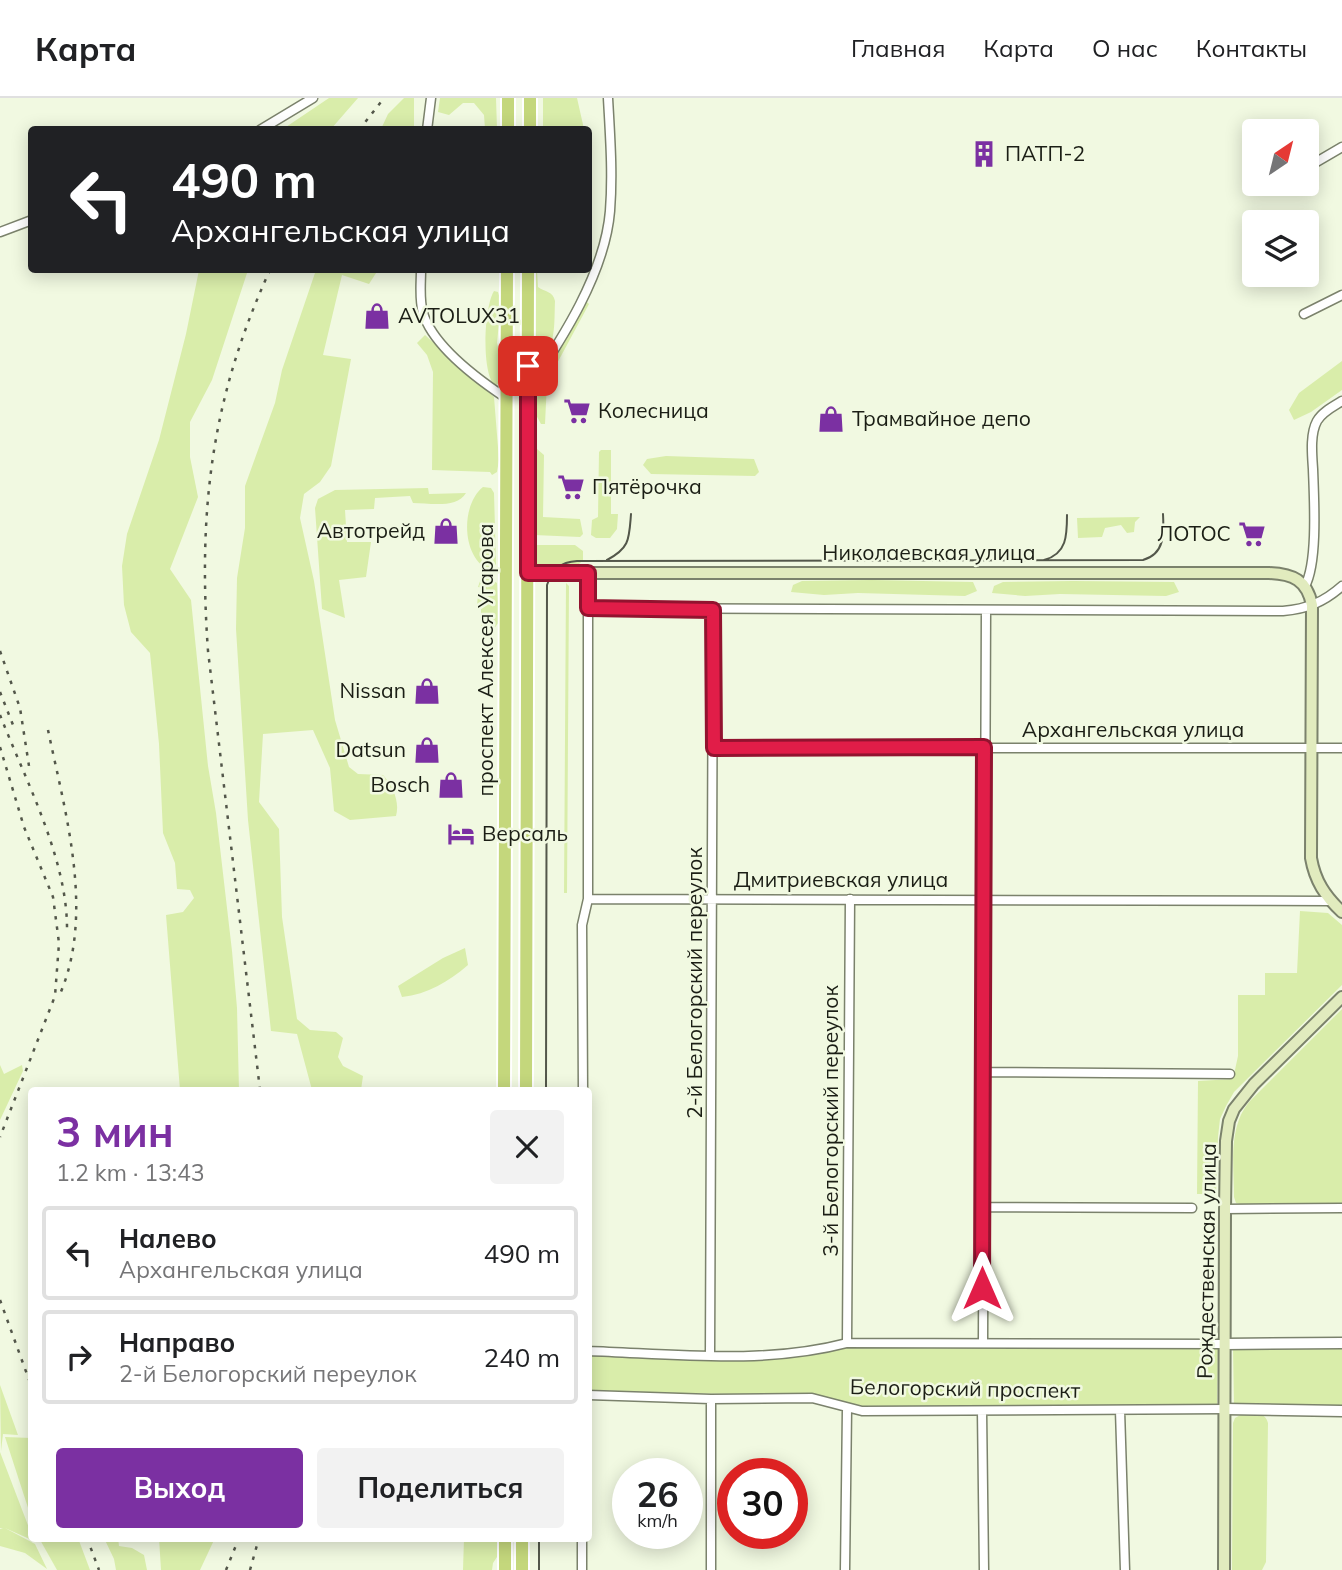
<!DOCTYPE html>
<html lang="ru">
<meta charset="utf-8">
<style>
:root{--surface:#fff;--page:#f2f2f2;--text:#202124;--muted:#757577;--line:#e0e0e0;--accent:#7b30a2}
body{margin:0;font-family:Mulish,sans-serif;background:var(--page);color:var(--text);height:100vh;display:flex;flex-direction:column;font-size:26px;white-space:nowrap}
*{box-sizing:border-box;margin:0}
p{font-size:23px;color:var(--muted)}
.icon{flex:none;width:38px;height:38px;fill:none;stroke:currentColor;stroke-width:2;stroke-linecap:round;stroke-linejoin:round}
.map{position:relative;flex:1;overflow:hidden}
.details{position:absolute;left:28px;top:989px;width:564px;height:455px;display:flex;flex-direction:column;background:var(--surface);border-radius:7px;box-shadow:0 4px 18px #0003}
.details>*{flex:none}
.hud{position:absolute;left:28px;top:28px;width:564px;height:147px;border-radius:7px;box-shadow:0 4px 18px #0003;background:#202124;color:#fff;overflow:hidden}
.needle{width:46px;rotate:35deg}
.buttons{position:absolute;left:1242px;top:21px;display:grid;gap:14px}
.buttons a{display:grid;place-items:center;width:77px;height:77px;border-radius:7px;background:var(--surface);box-shadow:0 4px 18px #0003;font-size:35px}
.speed{position:absolute;left:612px;top:1360px;display:flex;gap:14px;font-size:35px;font-weight:700;text-align:center}
.speed>*{display:grid;place-content:center;width:91px;height:91px;border-radius:50%;background:var(--surface);box-shadow:0 4px 18px #0003;line-height:1}
.speed small{font-size:18px;font-weight:400}
.speed .limit{border:10px solid #d22;background:#fff;color:#111}
.pin{position:absolute;display:grid;place-items:center;width:60px;height:60px;color:#fff;margin:-30px;border-radius:14px;box-shadow:0 4px 10px #0006}
.me{position:absolute;width:77px;margin:-38px;rotate:0deg;stroke-linejoin:round;filter:drop-shadow(0 0 5px #0008)}
.turn{display:flex;align-items:center;gap:24px;height:147px;padding:0 28px;font-size:32px}
.turn .icon{width:91px;height:91px;stroke-width:2.5}
.turn b{display:block;font-size:49px;line-height:60px}
.round{display:grid;place-items:center;flex:none;width:74px;height:74px;border-radius:7px;background:var(--page)}
.headline{display:flex;align-items:center;justify-content:space-between;height:119px;padding:0 28px}
h1{font-size:42px;font-weight:700;line-height:52px;color:var(--accent)}
.primary-button{display:flex;gap:14px;margin-top:auto;padding:14px 28px}
.primary-button a{flex:1;height:80px;border-radius:7px;background:var(--accent);color:#fff;font-size:28px;font-weight:700;line-height:80px;text-align:center}
.primary-button a+a{background:var(--page);color:var(--text)}
ul{padding:0;list-style:none}
li{display:flex;align-items:center;gap:21px;height:94px;margin:0 14px 10px;padding:0 14px;border:4px solid var(--line);border-radius:7px}
li div{flex:1}
li b{display:block;font-size:26px}
li em{font-style:normal}
header{display:flex;align-items:center;gap:42px;box-sizing:border-box;height:98px;padding:0 35px;background:var(--surface);border-bottom:2px solid var(--line)}
header strong{font-size:33px}
nav{display:flex;gap:38px;margin-inline-start:auto;font-size:24px}
.map>svg:first-child{display:block}
.green{fill:#d9edaa}
.lines{fill:none;stroke-linecap:round;stroke-linejoin:round}
.minor-casing{stroke:#7b826c;stroke-width:11}
.tertiary-casing{stroke:#7b826c;stroke-width:13}
.secondary-casing{stroke:#7b826c;stroke-width:14}
.primary-casing{stroke:#fff;stroke-width:16}
.minor{stroke:#fff;stroke-width:8}
.tertiary{stroke:#fff;stroke-width:10}
.secondary{stroke:#e1ebbe;stroke-width:10}
.primary{stroke:#c4d77c;stroke-width:12}
.tram{stroke:#53574a;stroke-width:2}
.rail{stroke:#53574a;stroke-width:2.5;stroke-dasharray:3.5 7;stroke-linecap:butt}
.route-casing{stroke:#92132f;stroke-width:18}
.route{stroke:#e11d48;stroke-width:12}
.labels{text-anchor:middle;stroke-width:5;stroke-linejoin:round;paint-order:stroke}
.poi-label{font-size:21px;fill:#1b1e15;stroke:#f1f9e1;text-anchor:start}
.street-label{font-size:21px;fill:#1b1e15;stroke:#f1f9e1}
</style>
<header>
<strong>Карта</strong>
<nav><a>Главная</a><a>Карта</a><a>О нас</a><a>Контакты</a></nav>
</header>
<div class="map">
<svg width="1342" height="1472" viewBox="0 0 1342 1472">
<rect width="100%" height="100%" fill="#f1f9e1"/>
<path class="green" d="M 329,0 L 358,0 L 331,31 L 283,31 Z
M 404,0 L 414,0 L 414,31 L 381,31 L 388,16 Z
M 440,0 L 496,0 L 497,31 L 485,31 L 484,17 L 474,5 L 463,5 L 449,17 L 438,14 Z
M 543,0 L 577,0 L 584,31 L 543,31 Z
M 199,172 L 248,172 L 212,282 L 190,324 L 190,359 L 198,399 L 170,471 L 191,502 L 208,668 L 216,715 L 232,853 L 237,910 L 239,992 L 180,992 L 166,817 L 183,814 L 194,800 L 190,792 L 177,791 L 175,765 L 163,735 L 159,646 L 150,555 L 131,534 L 124,507 L 122,468 L 127,436 L 159,342 L 186,236 Z
M 316,172 L 378,172 L 369,186 L 342,177 L 323,257 L 351,261 L 331,368 L 320,384 L 304,396 L 300,420 L 314,483 L 335,622 L 349,669 L 358,676 L 383,677 C 393,688 400,704 396,718 L 350,722 L 334,713 L 330,670 L 313,632 L 263,636 L 259,704 L 279,731 L 282,819 L 297,921 L 310,932 L 336,934 L 343,940 L 338,959 L 343,968 L 363,978 L 361,992 L 312,992 L 297,936 L 271,933 L 248,722 L 236,531 L 237,480 L 245,430 L 245,388 L 275,305 L 282,272 Z
M 533,172 L 537,172 L 538,189 C 545,194 553,193 555,203 C 554,231 556,242 541,266 L 533,268 Z
M 494,193 L 498,194 L 501,204 L 497,245 L 501,263 L 501,277 L 500,284 L 495,288 C 481,275 484,209 494,193 Z
M 586,203 L 589,206 L 547,284 L 545,326 L 541,326 L 536,317 L 538,289 Z
M 425,237 L 494,299 L 499,362 L 497,374 L 492,377 L 490,374 L 432,372 L 433,274 L 427,257 L 417,245 Z
M 1342,263 L 1342,292 L 1311,314 L 1294,322 L 1289,312 L 1299,295 Z
M 537,351 L 544,357 L 543,419 L 580,421 L 583,436 L 580,439 L 534,437 L 533,356 Z
M 601,352 L 611,352 L 611,416 L 618,416 L 617,431 L 610,440 L 596,440 L 591,437 L 592,422 L 598,419 L 599,354 Z
M 666,358 L 754,361 L 759,374 L 755,378 L 651,376 L 643,367 L 647,361 Z
M 483,389 L 491,390 L 494,395 L 496,466 L 492,473 C 461,463 460,407 483,389 Z
M 428,390 L 429,396 L 466,395 C 457,411 429,405 413,405 L 410,398 L 375,400 L 374,411 L 345,412 L 347,444 L 371,444 L 366,479 L 339,482 L 345,520 L 322,511 L 315,410 L 318,401 L 335,392 Z
M 1140,419 L 1135,424 L 1134,434 L 1127,435 L 1121,427 L 1105,430 L 1102,439 L 1078,440 L 1077,420 Z
M 537,447 L 575,447 L 583,453 L 583,462 L 578,467 L 538,467 L 534,463 L 534,449 Z
M 481,480 L 491,481 L 497,485 L 499,524 L 493,532 L 481,531 L 481,509 L 477,507 L 478,497 L 483,496 L 483,490 L 478,489 Z
M 872,482 L 973,484 L 977,493 L 965,498 L 858,495 L 824,497 L 791,494 L 793,487 L 802,483 Z
M 1073,483 L 1174,484 L 1179,494 L 1166,498 L 1060,496 L 1025,498 L 992,495 L 994,488 L 1003,484 Z
M 566,485 L 569,488 L 567,795 L 564,795 Z
M 1300,813 L 1328,815 L 1342,827 L 1342,887 L 1234,994 L 1226,1008 L 1220,1021 L 1218,1039 L 1216,1096 L 1197,1096 L 1198,983 L 1233,981 L 1238,958 L 1238,897 L 1265,897 L 1265,875 L 1297,875 Z
M 465,850 L 468,867 C 448,884 428,896 402,899 L 398,888 L 443,860 Z
M 1342,911 L 1342,1106 L 1244,1107 L 1236,1105 L 1234,1099 C 1234,1066 1228,1030 1249,1004 Z
M 0,967 L 4,976 L 22,967 L 23,973 L 0,1022 Z
M 849,1247 L 1218,1249 L 1217,1309 L 858,1311 L 801,1297 L 596,1294 L 588,1290 L 588,1264 L 591,1258 L 597,1256 L 698,1260 L 785,1260 Z
M 1233,1250 L 1342,1250 L 1342,1309 L 1234,1308 Z
M 0,1287 L 18,1337 L 3,1336 L 1,1353 Z
M 1244,1315 C 1254,1315 1265,1313 1268,1325 L 1266,1464 L 1262,1472 L 1232,1472 L 1233,1325 L 1235,1320 Z
M 5,1339 L 31,1340 L 31,1419 Z
M 0,1354 L 34,1443 L 5,1430 L 35,1446 L 47,1471 L 25,1455 L 0,1448 L 0,1431 L 3,1430 L 0,1430 Z
M 39,1440 L 78,1440 L 90,1472 L 57,1472 Z
M 104,1440 L 118,1440 L 119,1448 L 132,1450 L 144,1457 L 147,1472 L 116,1472 L 114,1461 Z
M 159,1440 L 215,1440 L 200,1472 L 161,1472 Z
M 464,1440 L 497,1440 L 497,1459 L 493,1465 L 492,1472 L 463,1472 Z"/>
<g class="lines">
<defs>
<path id="minor" d="M 260,32 L 313,0
M 427,32 L 431,0
M 1313,66 L 1342,49
M 0,134 L 32,122
M 421,172 C 421,186 419,201 423,215 C 433,248 479,282 506,300
M 1304,216 L 1342,197
M 528,292 C 562,241 605,175 610,113 C 613,75 610,37 608,0
M 1305,488 C 1318,464 1314,400 1313,371 C 1312,356 1310,336 1317,323 C 1322,314 1334,308 1342,303
M 588,510 L 1283,513 C 1307,511 1324,504 1342,488
M 714,650 L 1342,650
M 588,801 L 1330,803
M 984,974 L 1230,976
M 583,992 L 582,827 L 588,801 L 588,475
M 982,1109 L 1192,1110
M 1225,1111 L 1342,1110
M 983,1244 L 986,512
M 847,1245 L 850,801
M 588,1253 C 674,1256 763,1267 847,1245 L 1225,1246
M 710,1257 L 713,512
M 588,1297 L 711,1301 L 812,1300 L 862,1313 L 1225,1311
M 711,1301 L 711,1472
M 1120,1312 L 1125,1472
M 982,1313 L 984,1472
M 582,1472 L 582,1440
M 845,1472 L 847,1311"/>
<path id="tertiary" d="M 1225,1246 L 1342,1245
M 1225,1311 L 1342,1313"/>
<path id="secondary" d="M 528,475 L 1269,475 C 1293,476 1307,482 1312,507 L 1311,760 C 1315,783 1325,798 1342,814
M 1224,1472 L 1225,1111 L 1226,1043 L 1229,1023 L 1234,1011 L 1254,986 L 1342,899"/>
<path id="primary" d="M 508,32 L 508,0
M 530,32 L 530,0
M 504,992 L 507,172
M 526,992 L 528,172
M 505,1472 L 505,1440
M 522,1472 L 522,1440"/>
</defs>
<use href="#minor" class="minor-casing"/>
<use href="#tertiary" class="tertiary-casing"/>
<use href="#secondary" class="secondary-casing"/>
<use href="#primary" class="primary-casing"/>
<use href="#minor" class="minor"/>
<use href="#tertiary" class="tertiary"/>
<use href="#secondary" class="secondary"/>
<use href="#primary" class="primary"/>
<path class="tram" d="M 607,462 C 630,450 629,441 631,416
M 1044,462 C 1067,456 1067,437 1067,417
M 546,992 L 547,487 C 552,472 560,464 577,463 L 1143,462 C 1165,456 1164,435 1163,416
M 539,1472 L 539,1440"/>
<path class="rail" d="M 359,32 L 384,0
M 0,553 L 20,610 L 29,668
M 0,594 L 13,627
M 0,617 C 25,681 67,760 67,830
M 48,632 C 65,714 95,815 60,896
M 0,649 L 24,729 L 53,799 L 59,845 L 55,898 L 0,1039
M 260,992 L 208,553 C 198,413 211,300 270,172
M 0,1202 L 32,1290
M 87,1440 L 99,1472
M 226,1472 L 239,1440
M 250,1472 L 259,1440"/>
</g>
<g class="lines">
<defs>
<path id="route" d="M 528,268 L 528,475 L 588,475 L 588,510 L 713,512 L 714,650 L 984,649 L 982,1190"/>
</defs>
<use href="#route" class="route-casing"/>
<use href="#route" class="route"/>
</g>
<defs>
<symbol id="building-bare" viewBox="-9 -9 18 18"><path d="M-4-6H4V6H1V3H-1V6H-4ZM-2.5-4.3h1.7v1.8h-1.7ZM.8-4.3h1.7v1.8H.8ZM-2.5-1h1.7V.8h-1.7ZM.8-1h1.7V.8H.8Z" fill="#7b30a2" stroke="#f1f9e1" stroke-width="2.5" paint-order="stroke"/></symbol>
<symbol id="shop-bare" viewBox="-9 -9 18 18"><path d="M-5-2.5h2.3a2.7 3.5 0 0 1 5.4 0H5L5.5 6h-11ZM-1.5-2.5h3a1.5 2.3 0 0 0-3 0Z" fill="#7b30a2" stroke="#f1f9e1" stroke-width="2.5" paint-order="stroke"/></symbol>
<symbol id="supermarket-bare" viewBox="-9 -9 18 18"><path d="M-6-5.5h2.5l.6 2H6L4.5 2H-2.5L-4.4-4H-6ZM-1.5 3.2a1.3 1.3 0 1 0 .1 0ZM3 3.2a1.3 1.3 0 1 0 .1 0Z" fill="#7b30a2" stroke="#f1f9e1" stroke-width="2.5" paint-order="stroke"/></symbol>
<symbol id="hotel-bare" viewBox="-9 -9 18 18"><path d="M-6-4.5h1.5V1H6V5H4.5V3h-9V5H-6ZM-4 0a1.8 1.8 0 1 1 3.6 0ZM.5 0V-2.5h3Q6-2.5 6 0Z" fill="#7b30a2" stroke="#f1f9e1" stroke-width="2.5" paint-order="stroke"/></symbol>
</defs>
<g fill-rule="evenodd">
<use href="#building-bare" x="965" y="37" width="38" height="38"/>
<use href="#shop-bare" x="358" y="199" width="38" height="38"/>
<use href="#supermarket-bare" x="558" y="294" width="38" height="38"/>
<use href="#shop-bare" x="812" y="302" width="38" height="38"/>
<use href="#supermarket-bare" x="552" y="370" width="38" height="38"/>
<use href="#shop-bare" x="427" y="414" width="38" height="38"/>
<use href="#supermarket-bare" x="1233" y="417" width="38" height="38"/>
<use href="#shop-bare" x="408" y="574" width="38" height="38"/>
<use href="#shop-bare" x="408" y="633" width="38" height="38"/>
<use href="#shop-bare" x="432" y="668" width="38" height="38"/>
<use href="#hotel-bare" x="442" y="717" width="38" height="38"/>
</g>
<g class="labels">
<g class="poi-label">
<text x="1005" y="63">ПАТП-2</text>
<text x="398" y="225">AVTOLUX31</text>
<text x="598" y="320">Колесница</text>
<text x="852" y="328">Трамвайное депо</text>
<text x="592" y="396">Пятёрочка</text>
<text x="425" y="440" text-anchor="end">Автотрейд</text>
<text x="1231" y="443" text-anchor="end">ЛОТОС</text>
<text x="406" y="600" text-anchor="end">Nissan</text>
<text x="406" y="659" text-anchor="end">Datsun</text>
<text x="430" y="694" text-anchor="end">Bosch</text>
<text x="482" y="743">Версаль</text>
</g>
<g class="street-label">
<text x="929" y="462">Николаевская улица</text>
<text transform="translate(486 562) rotate(-90)" y="7">проспект Алексея Угарова</text>
<text x="1133" y="639">Архангельская улица</text>
<text x="841" y="789">Дмитриевская улица</text>
<text transform="translate(695 885) rotate(-90)" y="7">2-й Белогорский переулок</text>
<text transform="translate(831 1023) rotate(-90)" y="7">3-й Белогорский переулок</text>
<text transform="translate(1207 1163) rotate(-89)" y="7">Рождественская улица</text>
<text transform="translate(965 1291) rotate(1)" y="7">Белогорский проспект</text>
</g>
</g>
</svg>
<div class="buttons">
<a><svg class="needle" viewBox="-14 -14 28 28"><path d="M0-13l5 13h-10z" fill="#e53935"/><path d="M0 13l5-13h-10z" fill="#757577"/></svg></a>
<a><svg class="icon" aria-label="layers" viewBox="0 0 24 24"><path d="M12 4l9 5-9 5-9-5zM3 14l9 5 9-5"/></svg></a>
</div>
<div class="speed"><div>26<small>km/h</small></div><div class="limit">30</div></div>
<div class="pin" style="left:528px;top:268px;background:#d93025"><svg class="icon" aria-label="arrive" viewBox="0 0 24 24"><path d="M6 21V4h12l-3 4 3 4H6"/></svg></div>
<svg class="me" style="left:982px;top:1190px" viewBox="-20 -20 40 40"><path d="M0-17L14 15 0 8-14 15z" fill="#e11d48" stroke="#fff" stroke-width="4"/></svg>
<div class="hud">
<div class="turn"><svg class="icon" aria-label="left" viewBox="0 0 24 24"><path d="M17 20v-9H6M10 6l-5 5 5 5"/></svg><div><b>490 m</b>Архангельская улица</div></div>
</div>
<section class="details">
<div class="headline"><div><h1>3 мин</h1><p>1.2 km · 13:43</p></div><a class="round"><svg class="icon" aria-label="close" viewBox="0 0 24 24"><path d="M6 6l12 12M18 6L6 18"/></svg></a></div>
<ul>
<li><svg class="icon" aria-label="left" viewBox="0 0 24 24"><path d="M17 20v-9H6M10 6l-5 5 5 5"/></svg><div><b>Налево</b><p>Архангельская улица</p></div><em>490 m</em></li>
<li><svg class="icon" aria-label="right" viewBox="0 0 24 24"><path d="M7 20v-9h11M14 6l5 5-5 5"/></svg><div><b>Направо</b><p>2-й Белогорский переулок</p></div><em>240 m</em></li>
</ul>
<div class="primary-button"><a>Выход</a><a>Поделиться</a></div>
</section>
</div>
